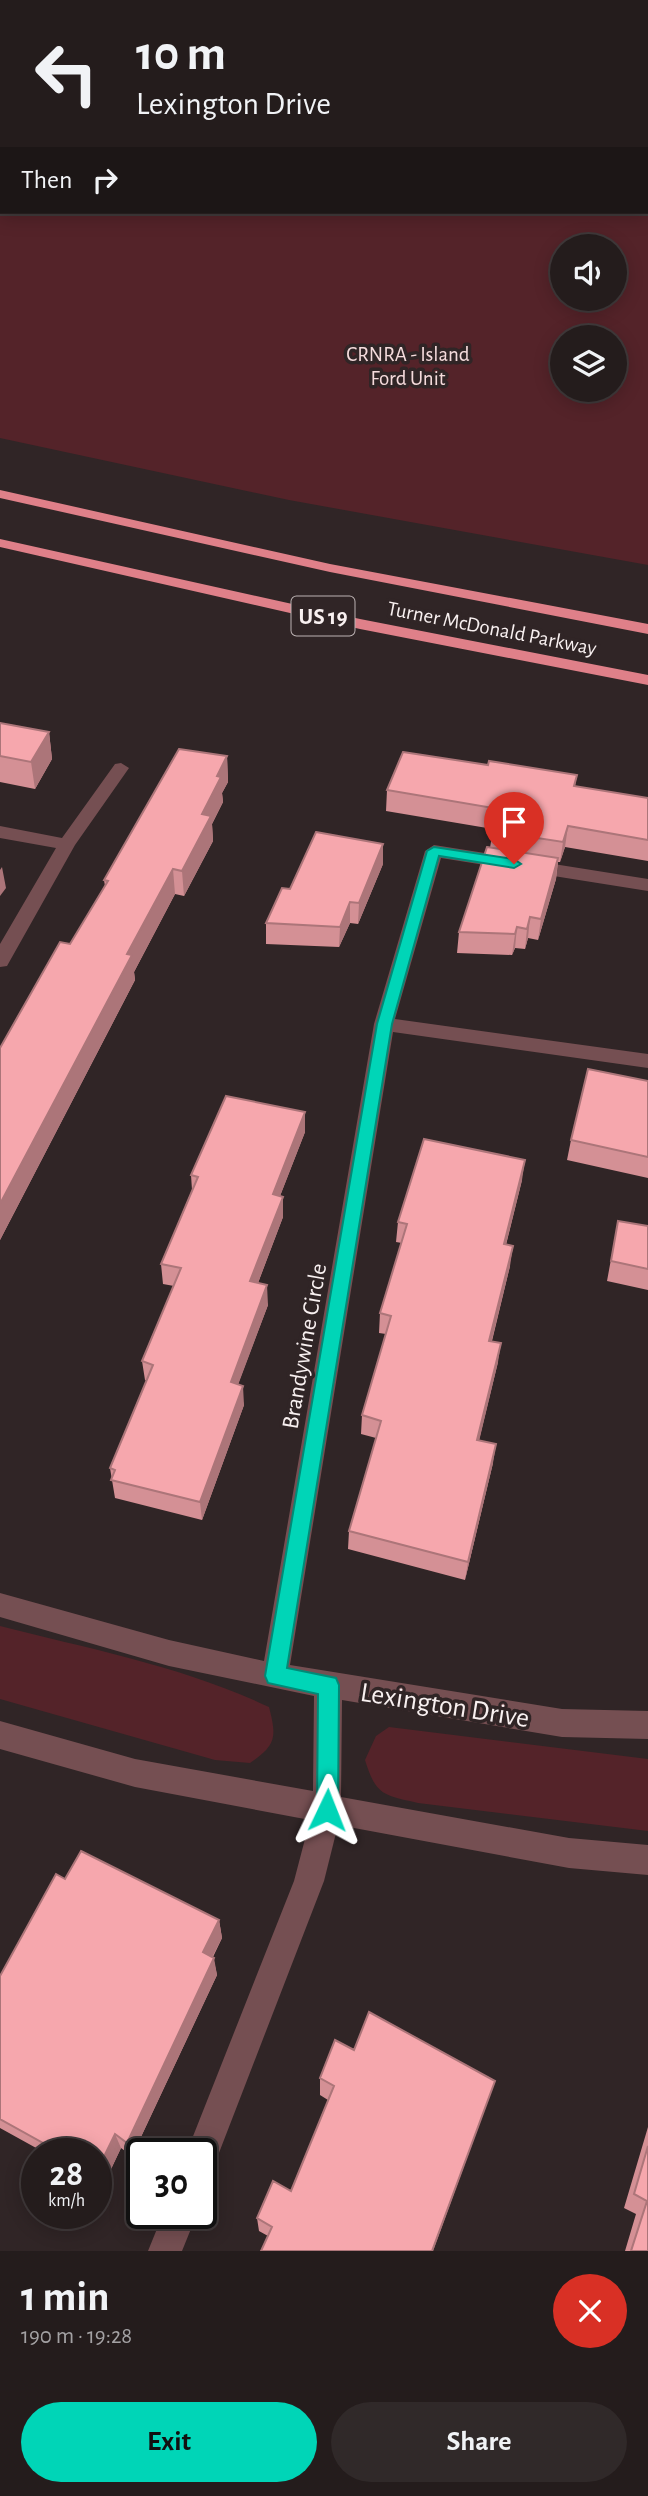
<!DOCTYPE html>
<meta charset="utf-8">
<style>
:root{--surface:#241c1c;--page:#302929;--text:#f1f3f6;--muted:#a3a1a3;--line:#413a3b;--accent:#00d5b7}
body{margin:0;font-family:"Alegreya Sans",sans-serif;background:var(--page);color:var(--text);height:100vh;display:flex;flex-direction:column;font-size:26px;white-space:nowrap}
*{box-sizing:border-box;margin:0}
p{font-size:23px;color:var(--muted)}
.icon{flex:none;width:38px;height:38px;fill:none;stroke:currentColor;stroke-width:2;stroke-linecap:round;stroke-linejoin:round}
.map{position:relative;height:2251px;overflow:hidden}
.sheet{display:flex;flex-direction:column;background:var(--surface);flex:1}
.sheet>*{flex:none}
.top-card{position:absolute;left:0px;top:0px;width:649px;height:214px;box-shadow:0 4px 18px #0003,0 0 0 2px var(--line);background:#241c1c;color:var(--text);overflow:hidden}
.controls{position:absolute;left:550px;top:234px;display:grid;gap:14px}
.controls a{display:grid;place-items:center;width:77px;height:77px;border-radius:50%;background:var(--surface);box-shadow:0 4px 18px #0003,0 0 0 2px var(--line);font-size:35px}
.speed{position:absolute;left:21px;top:2138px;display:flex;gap:14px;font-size:35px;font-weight:700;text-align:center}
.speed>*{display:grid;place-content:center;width:91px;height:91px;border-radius:50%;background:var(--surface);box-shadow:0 4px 18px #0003,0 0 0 2px var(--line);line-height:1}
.speed small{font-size:18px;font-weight:400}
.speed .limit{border:4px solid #111;border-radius:10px;background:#fff;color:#111}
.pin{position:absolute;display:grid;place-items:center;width:60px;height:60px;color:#fff;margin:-72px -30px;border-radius:50% 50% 50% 0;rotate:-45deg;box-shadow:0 0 7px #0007}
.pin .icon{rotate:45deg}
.me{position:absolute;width:77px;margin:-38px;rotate:2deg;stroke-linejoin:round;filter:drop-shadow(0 0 5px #0008)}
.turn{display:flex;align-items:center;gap:24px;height:147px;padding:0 21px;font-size:32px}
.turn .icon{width:91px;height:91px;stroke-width:2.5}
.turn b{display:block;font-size:49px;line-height:60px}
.then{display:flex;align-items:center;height:66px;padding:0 21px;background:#0003;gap:14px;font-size:26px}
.round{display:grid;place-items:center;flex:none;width:74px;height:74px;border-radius:37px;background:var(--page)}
.head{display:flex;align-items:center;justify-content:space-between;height:119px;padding:0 21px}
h1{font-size:42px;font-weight:600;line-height:52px}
.button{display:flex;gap:14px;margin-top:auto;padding:14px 21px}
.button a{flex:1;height:80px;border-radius:42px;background:var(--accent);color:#111;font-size:28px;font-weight:600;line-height:80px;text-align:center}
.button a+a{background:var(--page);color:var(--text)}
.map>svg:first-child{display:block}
.green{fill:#542329;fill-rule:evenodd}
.forest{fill:#97414c}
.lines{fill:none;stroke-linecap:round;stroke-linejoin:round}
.street{fill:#754f52;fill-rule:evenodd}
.highway{fill:#df8089;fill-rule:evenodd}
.wall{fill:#d49095}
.shaded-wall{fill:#ac7579}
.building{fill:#f6a7ad;stroke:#ac7579;stroke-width:2}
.route{fill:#00d5b7;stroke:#008a77;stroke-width:2}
.labels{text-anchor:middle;stroke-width:7;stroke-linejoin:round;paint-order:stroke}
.far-park-label{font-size:21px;fill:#f5dbdc;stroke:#302526}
.far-street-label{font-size:21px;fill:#f8f0f0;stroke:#302526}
.shield{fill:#302526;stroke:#bcb3b3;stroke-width:2}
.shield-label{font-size:23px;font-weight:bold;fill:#f8f0f0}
.street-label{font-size:24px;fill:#f8f0f0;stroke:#302526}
.near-street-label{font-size:28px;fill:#f8f0f0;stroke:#302526}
</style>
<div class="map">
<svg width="648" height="2251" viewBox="0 0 648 2251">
<rect width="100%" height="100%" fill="#302526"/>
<path class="green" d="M 648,81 L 648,565 L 289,500 L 0,438 L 0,125 L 2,212 L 648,212 ZM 562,247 L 614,247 L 614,299 L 562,299 ZM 562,338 L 614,338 L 614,390 L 562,390 Z
M 0,1626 C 90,1649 185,1667 269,1707 C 277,1738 276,1745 250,1763 L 215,1760 L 0,1699 Z
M 389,1727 L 648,1759 L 648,1831 L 418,1803 C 384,1795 376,1796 365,1760 L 376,1736 Z"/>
<path class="forest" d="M 0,0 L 648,0 L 648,11 L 648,2 L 2,2 L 0,53 Z"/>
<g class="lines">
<path class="street" d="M 121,763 L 129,768 L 75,845 L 7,966 L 0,967 L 0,944 L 56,848 L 0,838 L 0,826 L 62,838 L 115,764 Z
M 434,845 L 648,879 L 648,891 L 441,858 L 395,1019 L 648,1054 L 648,1068 L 393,1032 L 290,1665 L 562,1709 L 648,1711 L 648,1739 L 562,1737 L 342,1700 L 341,1797 L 569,1838 L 648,1845 L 648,1875 L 569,1868 L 338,1825 L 324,1881 L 217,2158 L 213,2170 L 201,2174 L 201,2154 L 186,2154 L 294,1881 L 310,1820 L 135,1787 L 0,1749 L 0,1721 L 135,1759 L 313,1791 L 314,1696 L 169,1666 L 0,1617 L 0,1593 L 169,1640 L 264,1661 L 374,1024 L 425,851 Z
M 163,2214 L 197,2214 L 182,2251 L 148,2251 Z"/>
<path class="highway" d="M 0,490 L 330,564 L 648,624 L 648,634 L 330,572 L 0,498 Z
M 0,539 L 360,619 L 648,675 L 648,685 L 360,629 L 0,547 Z"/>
</g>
<path class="wall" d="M 0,723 L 49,732 L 52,759 L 35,789 L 0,782 Z
M 227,756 L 228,782 L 222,793 L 223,802 L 212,824 L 213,841 L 184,896 L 175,894 L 134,972 L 135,980 L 0,1240 L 0,1048 L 70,944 L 105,886 L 104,880 Z
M 488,765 L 577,775 L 575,786 L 648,798 L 648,861 L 565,847 L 560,862 L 558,862 L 556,879 L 538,940 L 528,938 L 525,949 L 515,948 L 512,955 L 457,953 L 459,932 L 490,848 L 493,829 L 386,811 L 387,790 Z
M 383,864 L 358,924 L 350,923 L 339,947 L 266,944 L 266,923 L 290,889 Z
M 648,1081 L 648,1178 L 567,1160 L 571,1140 Z
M 305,1112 L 305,1132 L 280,1196 L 283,1217 L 258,1283 L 268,1305 L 238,1384 L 244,1405 L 202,1520 L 115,1498 L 110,1468 L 147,1381 L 145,1380 L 142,1361 L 174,1286 L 163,1284 L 161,1264 L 192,1190 L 191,1175 Z
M 522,1180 L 506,1245 L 510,1266 L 492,1341 L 498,1362 L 479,1440 L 493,1463 L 465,1580 L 348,1549 L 349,1531 L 376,1438 L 361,1434 L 362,1415 L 386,1334 L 379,1333 L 380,1313 L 402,1243 L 396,1242 L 398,1222 Z
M 618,1221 L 648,1226 L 648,1290 L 607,1281 Z
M 65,1879 L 219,1920 L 222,1938 L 213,1957 L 217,1975 L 132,2156 L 121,2148 L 103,2186 L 96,2182 L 96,2154 L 47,2154 L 0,2128 L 0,1976 Z
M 354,2050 L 495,2081 L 489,2098 L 268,2236 L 259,2231 L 257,2218 L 291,2191 L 328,2100 L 320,2095 L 320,2078 Z
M 648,2127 L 648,2251 L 625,2251 L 636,2214 L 624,2208 Z"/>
<path class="shaded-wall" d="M 49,732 L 52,759 L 35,789 L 31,762 Z
M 227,756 L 228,782 L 222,793 L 223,802 L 212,824 L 213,841 L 184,896 L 182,871 L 217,776 Z
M 568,826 L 565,847 L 560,862 L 563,842 Z
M 383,844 L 383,864 L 358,924 L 359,903 Z
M 558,858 L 556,879 L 538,940 L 541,919 Z
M 2,867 L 6,888 L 0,896 L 0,870 Z
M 173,869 L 175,894 L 134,972 L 135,980 L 0,1240 L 0,1204 L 127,954 Z
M 350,902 L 350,923 L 339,947 L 340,927 Z
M 530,917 L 528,938 L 525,949 L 527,929 Z
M 517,927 L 515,948 L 512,955 L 515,934 Z
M 305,1112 L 305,1132 L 273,1214 L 273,1194 Z
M 525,1160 L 522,1180 L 501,1264 L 504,1244 Z
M 283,1197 L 283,1217 L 251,1301 L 250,1281 Z
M 513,1246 L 510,1266 L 487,1360 L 489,1341 Z
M 267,1285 L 268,1305 L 232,1401 L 231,1382 Z
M 501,1343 L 498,1362 L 475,1458 L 477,1440 Z
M 243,1386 L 244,1405 L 202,1520 L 200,1502 Z
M 496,1444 L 493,1463 L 465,1580 L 468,1562 Z
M 219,1920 L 222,1938 L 206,1969 L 203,1952 Z
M 214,1958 L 217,1975 L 132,2156 L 127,2143 Z
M 495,2081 L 433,2251 L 432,2251 Z
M 115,2134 L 121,2148 L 103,2186 L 96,2173 Z"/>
<path class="building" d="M 0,723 L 49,732 L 31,762 L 0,756 Z
M 179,749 L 227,756 L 217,776 L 221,777 L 202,814 L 211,816 L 182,871 L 173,869 L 127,954 L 132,955 L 0,1204 L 0,1048 L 60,942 L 70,944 L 108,881 L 104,880 Z
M 403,752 L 488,765 L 489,761 L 577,775 L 574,786 L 648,798 L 648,840 L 568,826 L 563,842 L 492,831 L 499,809 L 387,790 Z
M 316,832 L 383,844 L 359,903 L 350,902 L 340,927 L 266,923 L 282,888 L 290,889 Z
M 487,847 L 558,858 L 541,919 L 530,917 L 527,929 L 517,927 L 515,934 L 459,932 Z
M 588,1069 L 648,1081 L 648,1157 L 571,1140 Z
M 226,1096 L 305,1112 L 273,1194 L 283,1197 L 250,1281 L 267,1285 L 231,1382 L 243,1386 L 200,1502 L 111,1480 L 115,1470 L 110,1468 L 153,1365 L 142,1361 L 181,1268 L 161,1264 L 198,1177 L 191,1175 Z
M 424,1139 L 525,1160 L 504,1244 L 513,1246 L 489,1341 L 501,1343 L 477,1440 L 496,1444 L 468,1562 L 349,1531 L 381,1421 L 362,1415 L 391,1316 L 380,1313 L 407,1224 L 398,1222 Z
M 618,1221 L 648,1226 L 648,1269 L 611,1261 Z
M 81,1851 L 219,1920 L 203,1952 L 214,1958 L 127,2143 L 115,2134 L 96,2173 L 96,2154 L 63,2154 L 0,2119 L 0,1976 L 56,1874 L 65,1879 Z
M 369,2012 L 495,2081 L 432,2251 L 261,2251 L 272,2227 L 257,2218 L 273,2181 L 291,2191 L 334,2086 L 320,2078 L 335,2040 L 354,2050 Z
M 648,2146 L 648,2251 L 631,2251 L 647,2201 L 634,2194 Z"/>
<path class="route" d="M 434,847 L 514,859 L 521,864 L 514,868 L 439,856 L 392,1024 L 287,1668 L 336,1678 L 339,1685 L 338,1810 L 335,1817 L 327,1820 L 320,1817 L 317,1810 L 318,1694 L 268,1683 L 265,1676 L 377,1024 L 427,851 Z"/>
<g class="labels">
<g class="far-park-label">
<text x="408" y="361">CRNRA - Island<tspan x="408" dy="24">Ford Unit</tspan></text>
</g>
<g class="far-street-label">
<text transform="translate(492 628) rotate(11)" y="7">Turner McDonald Parkway</text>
</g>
<rect class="shield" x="291.5" y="596.5" width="63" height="39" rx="5"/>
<g class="shield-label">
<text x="323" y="624">US 19</text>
</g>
<g class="street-label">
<text transform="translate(304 1346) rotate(-80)" y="8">Brandywine Circle</text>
</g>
<g class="near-street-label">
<text transform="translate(445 1704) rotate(9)" y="10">Lexington Drive</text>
</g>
</g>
</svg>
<div class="controls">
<a><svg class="icon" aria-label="sound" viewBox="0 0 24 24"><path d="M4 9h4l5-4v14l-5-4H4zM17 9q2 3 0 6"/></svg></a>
<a><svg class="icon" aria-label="layers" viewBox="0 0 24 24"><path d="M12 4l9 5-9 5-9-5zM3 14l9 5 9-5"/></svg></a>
</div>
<div class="speed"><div>28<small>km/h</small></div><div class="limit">30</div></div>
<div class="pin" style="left:514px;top:864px;background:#d93025"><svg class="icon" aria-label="arrive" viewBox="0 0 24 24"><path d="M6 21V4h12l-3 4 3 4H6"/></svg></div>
<svg class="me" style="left:327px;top:1810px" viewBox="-20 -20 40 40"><path d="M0-17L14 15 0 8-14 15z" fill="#00d5b7" stroke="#fff" stroke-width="4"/></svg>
<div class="top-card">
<div class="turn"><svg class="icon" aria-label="left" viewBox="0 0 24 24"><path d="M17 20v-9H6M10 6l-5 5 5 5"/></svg><div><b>10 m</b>Lexington Drive</div></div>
<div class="then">Then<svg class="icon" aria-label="right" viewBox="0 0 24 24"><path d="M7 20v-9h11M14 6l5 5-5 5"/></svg></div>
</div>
</div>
<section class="sheet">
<div class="head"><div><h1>1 min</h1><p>190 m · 19:28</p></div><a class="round" style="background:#d93025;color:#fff"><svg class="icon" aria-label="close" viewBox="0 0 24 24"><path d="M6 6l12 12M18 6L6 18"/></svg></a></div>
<div class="button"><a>Exit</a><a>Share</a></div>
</section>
